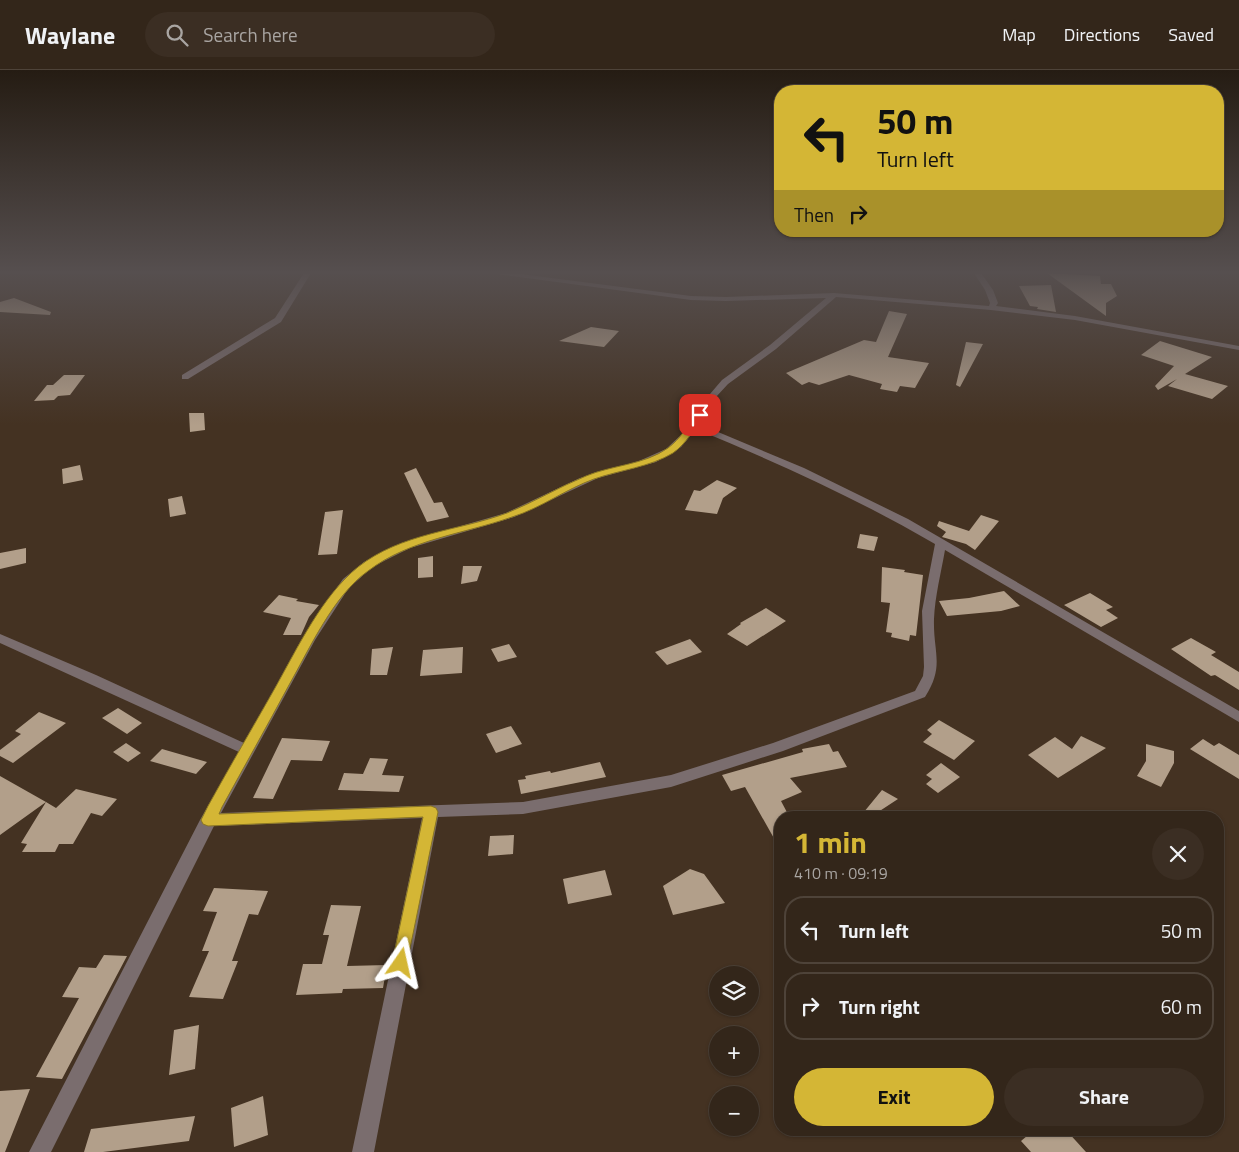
<!DOCTYPE html>
<meta charset="utf-8">
<style>
:root{--surface:#33261a;--page:#3b2e23;--text:#f1f3f6;--muted:#a9a5a2;--line:#4e4339;--accent:#d4b635}
body{margin:0;font-family:"Titillium Web",sans-serif;background:var(--page);color:var(--text);height:100vh;display:flex;flex-direction:column;font-size:19px;white-space:nowrap}
*{box-sizing:border-box;margin:0}
p{font-size:16px;color:var(--muted)}
.icon{flex:none;width:28px;height:28px;fill:none;stroke:currentColor;stroke-width:2;stroke-linecap:round;stroke-linejoin:round}
.map{position:relative;flex:1;overflow:hidden}
.details{position:absolute;left:774px;top:741px;width:450px;height:325px;display:flex;flex-direction:column;background:var(--surface);border-radius:20px;box-shadow:0 1px 4px #0004,0 0 0 1px var(--line)}
.details>*{flex:none}
.hud{position:absolute;left:774px;top:15px;width:450px;height:152px;border-radius:20px;box-shadow:0 1px 4px #0004,0 0 0 1px var(--line);background:#d4b635;color:#111;overflow:hidden}
.buttons{position:absolute;left:709px;top:896px;display:grid;gap:10px}
.buttons a{display:grid;place-items:center;width:50px;height:50px;border-radius:50%;background:var(--surface);box-shadow:0 1px 4px #0004,0 0 0 1px var(--line);font-size:25px}
.pin{position:absolute;display:grid;place-items:center;width:42px;height:42px;color:#fff;margin:-21px;border-radius:10px;box-shadow:0 2px 8px #0006}
.me{position:absolute;width:55px;margin:-28px;rotate:11deg;stroke-linejoin:round;filter:drop-shadow(0 0 4px #0008)}
.turn{display:flex;align-items:center;gap:18px;height:105px;padding:0 20px;font-size:22px}
.turn .icon{width:65px;height:65px;stroke-width:2.5}
.turn b{display:block;font-size:35px;line-height:42px}
.then{display:flex;align-items:center;height:48px;padding:0 20px;background:#0003;gap:10px;font-size:19px}
.round{display:grid;place-items:center;flex:none;width:52px;height:52px;border-radius:26px;background:var(--page)}
.overview{display:flex;align-items:center;justify-content:space-between;height:85px;padding:0 20px}
h1{font-size:30px;font-weight:700;line-height:38px;color:var(--accent)}
.action{display:flex;gap:10px;margin-top:auto;padding:10px 20px}
.action a{flex:1;height:58px;border-radius:30px;background:var(--accent);color:#111;font-size:20px;font-weight:700;line-height:58px;text-align:center}
.action a+a{background:var(--page);color:var(--text)}
ul{padding:0;list-style:none}
li{display:flex;align-items:center;gap:15px;height:68px;margin:0 10px 8px;padding:0 10px;border:2px solid var(--line);border-radius:20px}
li div{flex:1}
li b{display:block;font-size:19px}
li em{font-style:normal}
header{display:flex;align-items:center;gap:30px;box-sizing:border-box;height:70px;padding:0 25px;background:var(--surface);border-bottom:1px solid var(--line)}
header strong{font-size:24px}
nav{display:flex;gap:28px;margin-inline-start:auto;font-size:18px}
.search{width:350px;height:45px;background:var(--page);display:flex;align-items:center;gap:12px;box-sizing:border-box;padding:0 18px;border-radius:28px;color:var(--muted);font-size:19px}
.map>svg:first-child{display:block}
.building{fill:#b29f8a}
.lines{fill:none;stroke-linecap:round;stroke-linejoin:round}
.minor{fill:#7a6d6e;fill-rule:evenodd}
.route{fill:#d4b635;stroke:#8a7622}
</style>
<header>
<strong>Waylane</strong>
<div class="search"><svg class="icon" aria-label="search" viewBox="0 0 24 24"><circle cx="10" cy="10" r="6"/><path d="M15 15l6 6"/></svg>Search here</div>
<nav><a>Map</a><a>Directions</a><a>Saved</a></nav>
</header>
<div class="map">
<svg width="1239" height="1082" viewBox="0 0 1239 1082">
<rect width="100%" height="100%" fill="#443222"/>
<path class="building" d="M 1047,203 L 1100,206 L 1101,214 L 1111,214 L 1117,226 L 1106,233 L 1106,246 Z
M 1051,215 L 1056,242 L 1037,239 L 1038,237 L 1030,236 L 1019,216 Z
M 14,228 L 51,242 L 50,245 L 0,242 L 0,232 Z
M 889,241 L 907,244 L 888,287 L 929,293 L 915,318 L 900,316 L 897,322 L 880,319 L 882,314 L 849,305 L 819,315 L 809,312 L 802,315 L 786,303 L 864,270 L 876,272 Z
M 591,257 L 619,261 L 604,277 L 559,271 Z
M 1160,271 L 1212,287 L 1185,304 L 1228,316 L 1212,329 L 1168,316 L 1177,309 L 1158,320 L 1155,316 L 1174,296 L 1141,285 Z
M 966,272 L 983,274 L 960,317 L 956,315 Z
M 64,305 L 85,305 L 70,325 L 58,326 L 54,330 L 34,331 L 47,315 L 53,315 Z
M 189,343 L 204,343 L 205,360 L 190,362 Z
M 80,395 L 83,410 L 63,414 L 62,399 Z
M 416,398 L 434,433 L 442,432 L 449,447 L 427,452 L 404,403 Z
M 717,410 L 737,418 L 723,428 L 717,444 L 685,440 L 694,420 L 700,421 Z
M 182,426 L 186,444 L 170,447 L 168,429 Z
M 343,440 L 337,484 L 318,485 L 325,442 Z
M 981,445 L 999,451 L 975,480 L 966,474 L 942,467 L 946,462 L 937,456 L 939,451 L 969,461 Z
M 860,464 L 878,467 L 874,481 L 857,478 Z
M 26,478 L 26,493 L 0,499 L 0,483 Z
M 433,486 L 433,507 L 418,508 L 418,488 Z
M 463,496 L 482,496 L 477,511 L 461,514 Z
M 882,497 L 905,500 L 904,502 L 923,505 L 916,566 L 910,565 L 909,571 L 891,567 L 892,563 L 886,562 L 890,533 L 881,532 Z
M 1004,521 L 1020,536 L 1001,541 L 947,546 L 939,531 L 969,528 Z
M 1090,523 L 1113,537 L 1106,540 L 1118,548 L 1101,557 L 1064,535 Z
M 279,525 L 298,529 L 296,531 L 319,535 L 309,547 L 301,565 L 283,565 L 291,548 L 263,542 Z
M 766,538 L 786,551 L 747,576 L 727,564 L 741,554 L 740,553 Z
M 1191,568 L 1216,582 L 1211,585 L 1239,602 L 1239,620 L 1215,605 L 1211,606 L 1171,579 Z
M 690,569 L 702,582 L 667,595 L 655,582 Z
M 509,574 L 517,587 L 498,592 L 491,579 Z
M 393,577 L 387,605 L 370,605 L 372,579 Z
M 463,577 L 462,603 L 420,606 L 423,580 Z
M 118,638 L 142,653 L 127,664 L 102,648 Z
M 39,642 L 66,653 L 13,693 L 0,686 L 0,680 L 21,664 L 15,661 Z
M 939,650 L 975,671 L 954,690 L 923,672 L 932,664 L 927,660 Z
M 511,656 L 522,674 L 496,683 L 486,664 Z
M 1081,666 L 1106,678 L 1058,708 L 1028,685 L 1055,667 L 1072,679 Z
M 282,668 L 330,671 L 322,691 L 291,690 L 273,729 L 253,728 Z
M 1203,669 L 1214,676 L 1219,673 L 1239,685 L 1239,709 L 1190,679 Z
M 126,673 L 141,683 L 128,692 L 113,682 Z
M 829,674 L 833,682 L 838,681 L 847,697 L 790,708 L 802,722 L 781,731 L 790,748 L 780,748 L 780,779 L 745,717 L 731,721 L 722,705 L 803,682 L 802,679 Z
M 1146,674 L 1174,681 L 1174,693 L 1161,717 L 1137,706 L 1146,691 Z
M 162,679 L 207,692 L 196,704 L 150,691 Z
M 370,688 L 388,689 L 382,705 L 404,706 L 399,722 L 338,720 L 344,703 L 363,704 Z
M 600,692 L 606,707 L 521,724 L 518,710 L 526,709 L 525,706 L 550,701 L 551,703 Z
M 941,693 L 960,707 L 938,723 L 926,714 L 932,709 L 926,705 Z
M 0,706 L 46,732 L 0,765 Z
M 76,719 L 117,729 L 102,746 L 91,743 L 73,774 L 59,774 L 55,782 L 22,782 L 27,774 L 21,773 L 46,732 L 56,738 Z
M 882,720 L 898,729 L 869,748 L 859,748 Z
M 514,765 L 513,784 L 488,786 L 490,766 Z
M 690,799 L 704,804 L 725,833 L 673,845 L 663,816 Z
M 605,800 L 612,825 L 568,834 L 563,809 Z
M 214,818 L 268,821 L 258,845 L 249,844 L 232,891 L 238,891 L 223,929 L 189,927 L 209,881 L 202,881 L 217,842 L 203,841 Z
M 331,835 L 361,836 L 347,896 L 387,895 L 383,918 L 343,919 L 342,923 L 296,925 L 303,894 L 322,894 L 329,865 L 323,865 Z
M 104,885 L 127,886 L 62,1009 L 36,1007 L 79,928 L 62,927 L 79,897 L 96,898 Z
M 199,955 L 195,999 L 169,1005 L 174,960 Z
M 30,1019 L 5,1082 L 0,1082 L 0,1021 Z
M 263,1026 L 268,1065 L 234,1077 L 231,1038 Z
M 195,1046 L 189,1071 L 103,1082 L 84,1082 L 91,1059 Z
M 1034,1060 L 1066,1060 L 1086,1082 L 1031,1082 L 1021,1071 Z"/>
<g class="lines">
<path class="minor" d="M 304,203 L 311,203 L 281,252 L 188,309 L 182,309 L 182,305 L 275,248 Z
M 490,203 L 513,203 L 691,226 L 726,227 L 834,223 L 989,236 L 990,233 L 985,220 L 974,203 L 981,203 L 993,220 L 998,233 L 996,236 L 1075,246 L 1239,276 L 1239,280 L 1075,250 L 991,240 L 836,227 L 776,279 L 728,314 L 716,327 L 699,354 L 804,398 L 908,449 L 1239,641 L 1239,652 L 945,480 C 941,503 935,526 934,549 C 933,583 945,596 925,627 L 783,681 L 671,717 L 523,744 L 438,747 L 374,1082 L 352,1082 L 422,748 L 214,756 L 51,1082 L 29,1082 L 200,750 L 239,682 L 0,573 L 0,564 L 96,605 L 244,673 L 312,553 L 343,509 L 364,492 L 402,473 L 506,443 L 580,408 L 639,391 L 666,379 L 681,365 L 710,324 L 722,310 L 770,275 L 826,228 L 726,231 L 691,230 ZM 696,359 C 778,393 858,429 935,474 L 922,541 L 924,597 L 923,606 L 915,621 L 773,673 L 671,705 L 523,732 L 221,743 L 315,570 L 348,519 L 372,497 L 410,478 L 514,447 L 598,408 L 656,392 L 681,377 Z"/>
</g>
<linearGradient id="sky" x2="0" y2="1"><stop stop-color="#251c13"/><stop offset="0.57" stop-color="#564f4f"/><stop offset="1" stop-color="#564f4f" stop-opacity="0"/></linearGradient>
<rect width="1239" height="355" fill="url(#sky)"/>
<path class="route" d="M 697,343 L 704,345 C 695,358 686,374 673,383 C 650,397 620,400 594,409 C 566,419 541,438 512,447 C 464,464 410,469 368,501 C 333,526 310,578 289,615 C 267,656 244,697 222,737 L 219,744 L 431,736 L 436,738 L 438,742 L 406,898 L 401,900 L 395,898 L 392,893 L 423,747 L 208,756 L 203,754 L 201,750 L 208,736 C 230,696 253,657 275,618 C 298,577 322,526 358,497 C 401,463 458,461 507,443 C 534,432 559,417 586,406 C 612,395 644,395 668,378 C 680,369 688,356 697,343 Z"/>
</svg>
<div class="buttons">
<a><svg class="icon" aria-label="layers" viewBox="0 0 24 24"><path d="M12 4l9 5-9 5-9-5zM3 14l9 5 9-5"/></svg></a>
<a>+</a>
<a>−</a>
</div>
<div class="pin" style="left:700px;top:345px;background:#d93025"><svg class="icon" aria-label="arrive" viewBox="0 0 24 24"><path d="M6 21V4h12l-3 4 3 4H6"/></svg></div>
<svg class="me" style="left:401px;top:893px" viewBox="-20 -20 40 40"><path d="M0-17L14 15 0 8-14 15z" fill="#d4b635" stroke="#fff" stroke-width="4"/></svg>
<div class="hud">
<div class="turn"><svg class="icon" aria-label="left" viewBox="0 0 24 24"><path d="M17 20v-9H6M10 6l-5 5 5 5"/></svg><div><b>50 m</b>Turn left</div></div>
<div class="then">Then<svg class="icon" aria-label="right" viewBox="0 0 24 24"><path d="M7 20v-9h11M14 6l5 5-5 5"/></svg></div>
</div>
<section class="details">
<div class="overview"><div><h1>1 min</h1><p>410 m · 09:19</p></div><a class="round"><svg class="icon" aria-label="close" viewBox="0 0 24 24"><path d="M6 6l12 12M18 6L6 18"/></svg></a></div>
<ul>
<li><svg class="icon" aria-label="left" viewBox="0 0 24 24"><path d="M17 20v-9H6M10 6l-5 5 5 5"/></svg><div><b>Turn left</b></div><em>50 m</em></li>
<li><svg class="icon" aria-label="right" viewBox="0 0 24 24"><path d="M7 20v-9h11M14 6l5 5-5 5"/></svg><div><b>Turn right</b></div><em>60 m</em></li>
</ul>
<div class="action"><a>Exit</a><a>Share</a></div>
</section>
</div>
